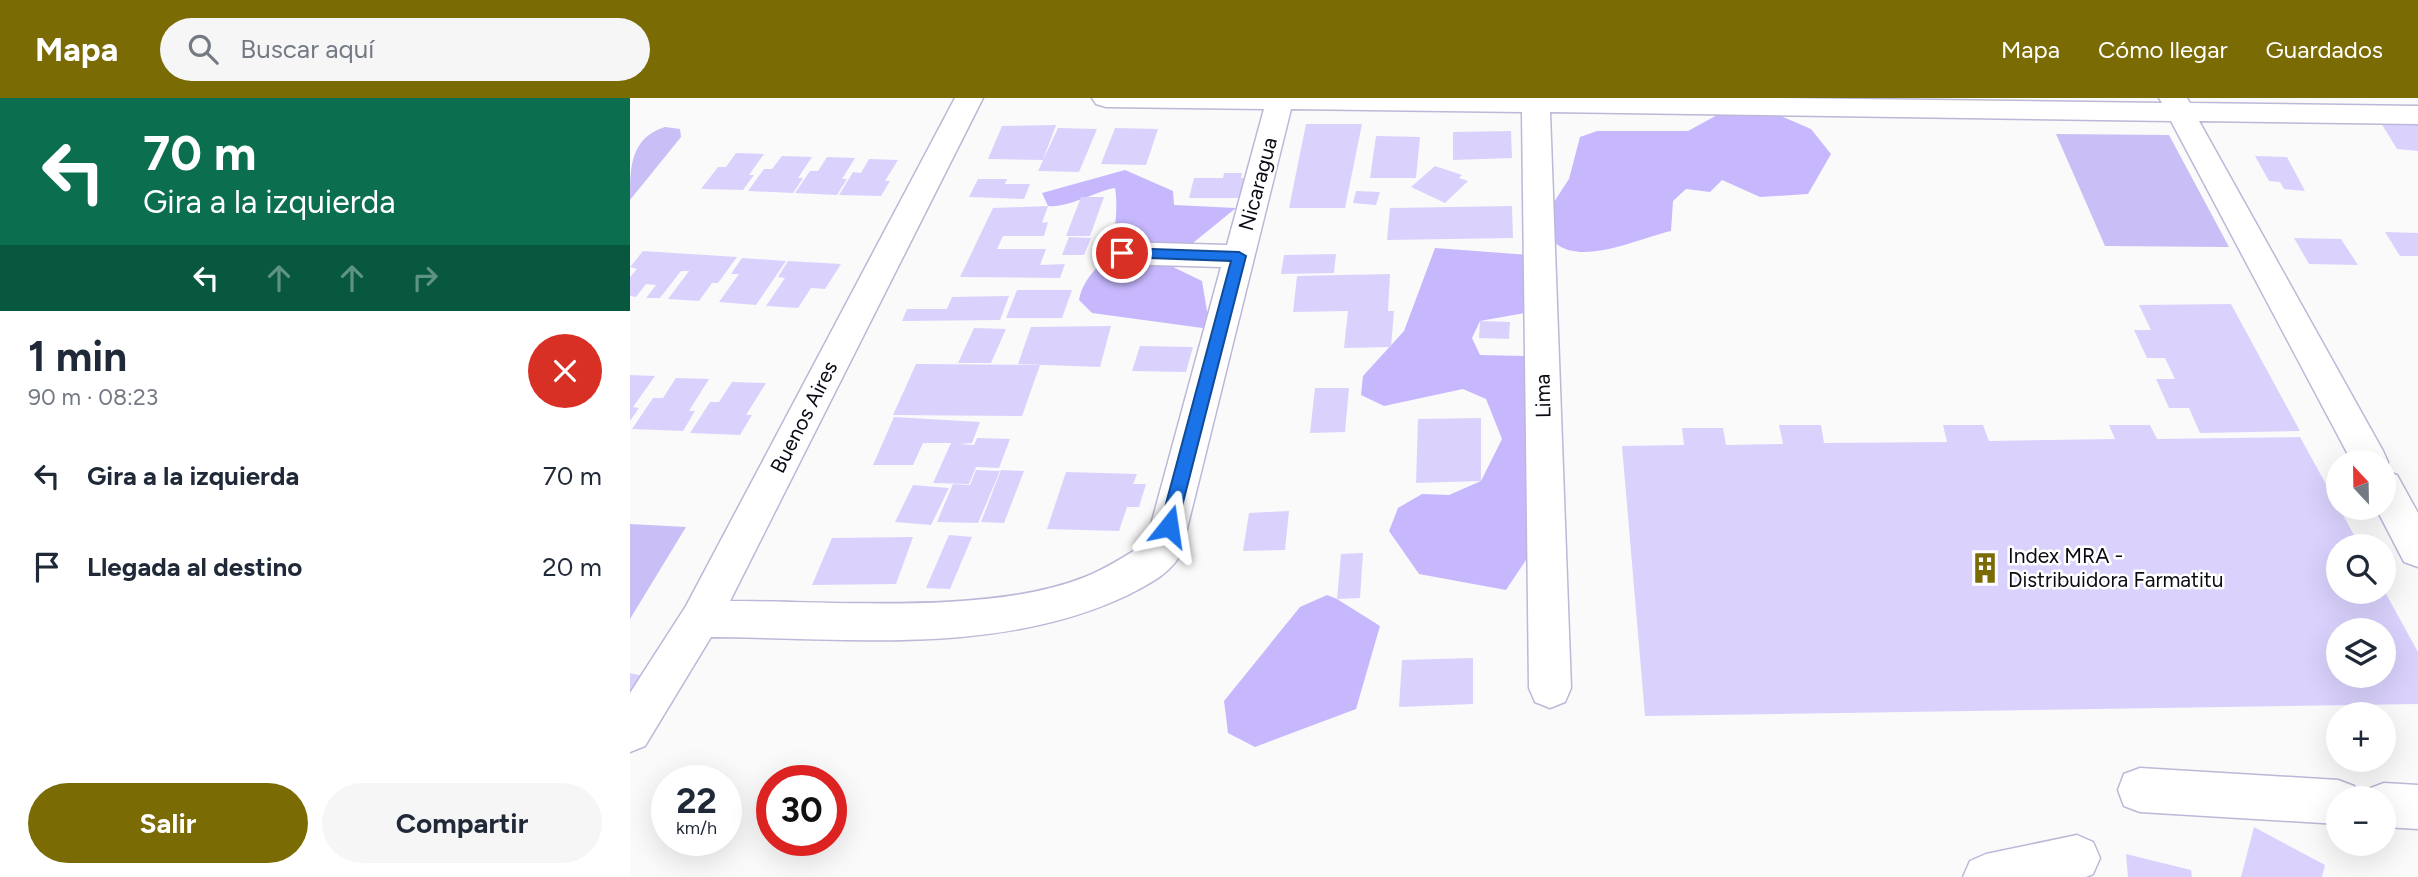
<!DOCTYPE html>
<html lang="es">
<meta charset="utf-8">
<style>
:root{--surface:#fff;--page:#f6f6f7;--text:#1f2937;--muted:#747a83;--accent:#7b6b04}
body{margin:0;font-family:Figtree,sans-serif;background:var(--page);color:var(--text);height:100vh;display:flex;flex-direction:column;font-size:26px;white-space:nowrap}
*{box-sizing:border-box;margin:0}
p{font-size:23px;color:var(--muted)}
.icon{flex:none;width:38px;height:38px;fill:none;stroke:currentColor;stroke-width:2;stroke-linecap:round;stroke-linejoin:round}
.map{position:relative;flex:1;overflow:hidden}
.sheet{display:flex;flex-direction:column;background:var(--surface);width:630px}
.sheet>*{flex:none}
.top-card{background:#0b6e4f;color:#fff;overflow:hidden}
.needle{width:46px;rotate:338deg}
.controls{position:absolute;left:1696px;top:352px;display:grid;gap:14px}
.controls a{display:grid;place-items:center;width:70px;height:70px;border-radius:50%;background:var(--surface);box-shadow:0 7px 28px #0002;font-size:35px}
.speed{position:absolute;left:21px;top:667px;display:flex;gap:14px;font-size:35px;font-weight:700;text-align:center}
.speed>*{display:grid;place-content:center;width:91px;height:91px;border-radius:50%;background:var(--surface);box-shadow:0 7px 28px #0002;line-height:1}
.speed small{font-size:18px;font-weight:400}
.speed .limit{border:10px solid #d22;background:#fff;color:#111}
.pin{position:absolute;display:grid;place-items:center;width:60px;height:60px;color:#fff;margin:-30px;border:4px solid #fff;border-radius:50%;box-shadow:0 2px 7px #0007}
.me{position:absolute;width:77px;margin:-38px;rotate:15deg;stroke-linejoin:round;filter:drop-shadow(0 0 5px #0008)}
.turn{display:flex;align-items:center;gap:24px;height:147px;padding:0 28px;font-size:32px}
.turn .icon{width:91px;height:91px;stroke-width:2.5}
.turn b{display:block;font-size:49px;line-height:60px}
.lanes{display:flex;align-items:center;height:66px;padding:0 28px;background:#0003;justify-content:center;gap:35px;direction:ltr}
.lanes .off{opacity:.35}
.round{display:grid;place-items:center;flex:none;width:74px;height:74px;border-radius:37px;background:var(--page)}
.head{display:flex;align-items:center;justify-content:space-between;height:119px;padding:0 28px}
h1{font-size:42px;font-weight:700;line-height:52px}
.primary-button{display:flex;gap:14px;margin-top:auto;padding:14px 28px}
.primary-button a{flex:1;height:80px;border-radius:42px;background:var(--accent);color:#fff;font-size:28px;font-weight:700;line-height:80px;text-align:center}
.primary-button a+a{background:var(--page);color:var(--text)}
ul{padding:0;list-style:none}
li{display:flex;align-items:center;gap:21px;height:91px;padding:0 28px}
li div{flex:1}
li b{display:block;font-size:26px}
li em{font-style:normal}
header{display:flex;align-items:center;gap:42px;box-sizing:border-box;height:98px;padding:0 35px;background:var(--accent);color:#fff}
header strong{font-size:33px}
nav{display:flex;gap:38px;margin-inline-start:auto;font-size:24px}
.search{width:490px;height:63px;background:var(--page);display:flex;align-items:center;gap:18px;box-sizing:border-box;padding:0 24px;border-radius:38px;color:var(--muted);font-size:26px}
main{display:flex;flex:1;min-height:0}
.map>svg:first-child{display:block}
.green{fill:#c9bef5}
.forest{fill:#c7b8fe}
.building{fill:#dad2fd;fill-rule:evenodd}
.lines{fill:none;stroke-linecap:round;stroke-linejoin:round}
.minor-casing{stroke:#bdb7d8;stroke-width:3}
.minor{fill:#fff;fill-rule:evenodd}
.route{fill:#1a73e8;stroke:#114b97;stroke-width:2}
.labels{text-anchor:middle;stroke-width:5;stroke-linejoin:round;paint-order:stroke}
.street-label{font-size:21px;fill:#0c0a14;stroke:#fff}
.poi-label{font-size:21px;fill:#0c0a14;stroke:#fff;text-anchor:start}
</style>
<header>
<strong>Mapa</strong>
<div class="search"><svg class="icon" aria-label="search" viewBox="0 0 24 24"><circle cx="10" cy="10" r="6"/><path d="M15 15l6 6"/></svg>Buscar aquí</div>
<nav><a>Mapa</a><a>Cómo llegar</a><a>Guardados</a></nav>
</header>
<main>
<section class="sheet">
<div class="top-card">
<div class="turn"><svg class="icon" aria-label="left" viewBox="0 0 24 24"><path d="M17 20v-9H6M10 6l-5 5 5 5"/></svg><div><b>70 m</b>Gira a la izquierda</div></div>
<div class="lanes"><svg class="icon" aria-label="left" viewBox="0 0 24 24"><path d="M17 20v-9H6M10 6l-5 5 5 5"/></svg><svg class="icon off" aria-label="ahead" viewBox="0 0 24 24"><path d="M12 20V5M6 11l6-6 6 6"/></svg><svg class="icon off" aria-label="ahead" viewBox="0 0 24 24"><path d="M12 20V5M6 11l6-6 6 6"/></svg><svg class="icon off" aria-label="right" viewBox="0 0 24 24"><path d="M7 20v-9h11M14 6l5 5-5 5"/></svg></div>
</div>
<div class="head"><div><h1>1 min</h1><p>90 m · 08:23</p></div><a class="round" style="background:#d93025;color:#fff"><svg class="icon" aria-label="close" viewBox="0 0 24 24"><path d="M6 6l12 12M18 6L6 18"/></svg></a></div>
<ul>
<li><svg class="icon" aria-label="left" viewBox="0 0 24 24"><path d="M17 20v-9H6M10 6l-5 5 5 5"/></svg><div><b>Gira a la izquierda</b></div><em>70 m</em></li>
<li><svg class="icon" aria-label="arrive" viewBox="0 0 24 24"><path d="M6 21V4h12l-3 4 3 4H6"/></svg><div><b>Llegada al destino</b></div><em>20 m</em></li>
</ul>
<div class="primary-button"><a>Salir</a><a>Compartir</a></div>
</section>
<div class="map">
<svg width="1788" height="779" viewBox="0 0 1788 779">
<rect width="100%" height="100%" fill="#fafafa"/>
<path class="green" d="M 35,29 L 50,31 L 51,39 L 0,102 C 0,70 0,40 35,29 Z
M 1426,36 L 1539,37 L 1599,149 L 1475,148 Z
M 0,426 L 56,429 L 0,521 Z"/>
<path class="forest" d="M 1100,10 L 1144,15 L 1181,31 L 1201,56 L 1178,96 L 1130,99 L 1092,82 L 1080,94 L 1056,91 L 1043,103 L 1041,133 C 1001,142 927,181 912,122 L 939,81 L 950,39 L 967,33 L 1058,33 Z
M 495,72 L 543,93 L 544,107 L 606,110 L 537,166 L 572,183 L 580,231 L 462,215 L 449,202 C 455,174 472,171 479,151 C 486,133 488,108 485,90 C 463,94 439,110 418,108 L 412,95 Z
M 805,150 L 899,157 L 906,213 L 850,223 L 842,240 L 850,257 L 897,258 L 910,441 L 876,492 L 789,476 L 759,433 L 768,410 L 792,396 L 819,397 L 851,383 L 872,341 L 856,301 L 833,291 L 754,308 L 731,297 L 733,278 L 774,233 Z
M 697,497 L 707,501 L 750,528 L 726,611 L 625,649 L 598,635 L 594,603 L 670,509 Z"/>
<path class="building" d="M 1751,25 L 1788,27 L 1788,53 L 1767,51 Z
M 676,26 L 732,26 L 715,110 L 659,110 Z
M 426,27 L 413,62 L 358,61 L 372,28 Z
M 428,30 L 467,31 L 449,74 L 408,73 Z
M 485,30 L 528,31 L 516,67 L 471,66 Z
M 881,33 L 882,60 L 823,62 L 823,34 Z
M 746,38 L 790,39 L 786,80 L 740,80 Z
M 106,55 L 134,56 L 119,77 L 124,77 L 113,92 L 71,91 L 88,69 L 96,69 Z
M 152,58 L 182,59 L 168,80 L 173,80 L 163,95 L 118,93 L 134,71 L 142,71 Z
M 1625,58 L 1657,59 L 1675,93 L 1654,91 L 1650,84 L 1639,83 Z
M 197,59 L 225,60 L 212,81 L 217,81 L 207,97 L 165,95 L 180,73 L 188,73 Z
M 239,61 L 268,62 L 255,83 L 260,83 L 251,98 L 209,97 L 223,74 L 231,75 Z
M 805,68 L 832,77 L 829,80 L 838,83 L 815,105 L 781,89 Z
M 594,75 L 612,75 L 611,80 L 619,80 L 614,100 L 559,100 L 564,80 L 593,80 Z
M 348,81 L 377,81 L 375,86 L 400,86 L 394,101 L 339,99 Z
M 726,93 L 750,94 L 746,107 L 723,105 Z
M 451,99 L 474,99 L 460,138 L 436,138 Z
M 418,108 L 412,125 L 418,124 L 414,138 L 373,138 L 367,151 L 416,151 L 410,167 L 435,166 L 430,180 L 330,179 L 363,110 Z
M 882,108 L 883,140 L 757,142 L 760,110 Z
M 1755,134 L 1788,135 L 1788,158 L 1770,158 Z
M 439,139 L 461,140 L 454,157 L 432,157 Z
M 1664,140 L 1711,141 L 1728,167 L 1679,166 Z
M 13,153 L 107,159 L 88,185 L 82,185 L 69,203 L 38,201 L 59,173 L 51,173 L 30,200 L 16,200 L 26,187 L 16,186 L 6,199 L 0,198 L 0,179 L 7,171 L 0,169 Z
M 706,156 L 704,175 L 651,176 L 654,157 Z
M 112,160 L 156,163 L 126,207 L 89,204 L 109,176 L 101,176 Z
M 158,163 L 211,166 L 195,191 L 181,190 L 168,210 L 136,208 L 155,180 L 148,179 Z
M 760,176 L 758,213 L 764,213 L 761,249 L 714,250 L 718,213 L 663,214 L 667,178 Z
M 387,192 L 442,192 L 432,220 L 376,220 Z
M 379,198 L 370,222 L 272,223 L 277,211 L 317,211 L 322,199 Z
M 1601,206 L 1670,333 L 1570,335 L 1559,310 L 1539,310 L 1526,281 L 1545,281 L 1535,260 L 1517,260 L 1504,232 L 1521,232 L 1509,207 Z
M 850,223 L 880,224 L 879,241 L 849,240 Z
M 481,228 L 470,269 L 388,266 L 401,229 Z
M 344,230 L 376,231 L 361,265 L 328,265 Z
M 510,248 L 563,249 L 556,274 L 502,273 Z
M 286,266 L 410,267 L 392,318 L 263,317 Z
M 0,277 L 25,278 L 3,309 L 9,310 L 0,323 Z
M 46,280 L 79,281 L 59,313 L 65,313 L 53,333 L 2,331 L 23,300 L 33,300 Z
M 102,284 L 136,285 L 116,317 L 122,317 L 110,337 L 60,335 L 80,304 L 89,304 Z
M 685,290 L 719,290 L 715,334 L 680,335 Z
M 264,319 L 350,324 L 342,345 L 329,346 L 344,347 L 347,340 L 380,341 L 369,370 L 346,369 L 339,386 L 303,385 L 321,345 L 293,345 L 283,367 L 243,367 Z
M 851,320 L 851,383 L 786,385 L 788,321 Z
M 1149,327 L 1191,327 L 1194,345 L 1317,344 L 1313,327 L 1353,327 L 1359,343 L 1485,341 L 1479,327 L 1520,327 L 1527,341 L 1670,339 L 1730,448 L 1708,448 L 1708,494 L 1755,494 L 1788,554 L 1788,606 L 1015,618 L 992,348 L 1054,347 L 1052,330 L 1093,330 L 1096,347 L 1153,346 ZM 1708,532 L 1754,532 L 1754,578 L 1708,578 Z
M 346,372 L 370,373 L 348,425 L 307,424 L 323,386 L 340,387 Z
M 371,372 L 394,373 L 374,425 L 351,424 Z
M 436,374 L 507,376 L 503,386 L 516,386 L 509,409 L 497,409 L 489,433 L 417,431 Z
M 283,387 L 319,390 L 301,427 L 265,424 Z
M 659,413 L 655,452 L 613,453 L 619,415 Z
M 319,437 L 342,439 L 320,491 L 296,490 Z
M 283,439 L 266,486 L 182,487 L 202,440 Z
M 733,455 L 730,500 L 707,501 L 711,456 Z
M 843,560 L 843,606 L 769,609 L 772,562 Z
M 0,575 L 22,580 L 0,610 Z
M 1624,729 L 1695,767 L 1692,779 L 1611,779 Z
M 1496,756 L 1561,772 L 1562,779 L 1498,779 Z"/>
<g class="lines">
<defs>
<path id="minor" d="M 325,0 L 353,0 L 100,503 C 203,503 360,517 455,479 C 477,470 496,458 516,445 L 591,169 L 492,166 L 481,163 L 476,155 L 481,147 L 492,144 L 597,147 L 634,11 L 476,9 L 466,6 L 462,0 L 1143,0 L 1532,5 L 1529,0 L 1557,0 L 1560,5 L 1788,8 L 1788,26 L 1569,23 L 1753,353 L 1758,364 L 1754,373 L 1767,377 L 1788,415 L 1788,469 L 1774,464 L 1746,410 L 1754,410 L 1754,364 L 1722,364 L 1541,23 L 920,14 L 941,590 L 935,604 L 920,610 L 905,604 L 899,590 L 892,14 L 661,11 L 551,455 C 542,475 517,487 498,497 C 370,558 219,540 81,539 L 15,648 L 0,654 L 0,595 L 56,508 Z
M 1510,670 L 1708,682 L 1724,688 L 1729,700 L 1708,700 L 1708,726 L 1510,714 L 1494,708 L 1488,692 L 1494,676 Z
M 1754,685 L 1788,687 L 1788,731 L 1754,729 L 1754,700 L 1735,700 L 1738,691 Z
M 1447,737 L 1463,744 L 1470,760 L 1463,776 L 1456,779 L 1333,779 L 1340,763 L 1356,756 Z"/>
</defs>
<use href="#minor" class="minor-casing"/>
<use href="#minor" class="minor"/>
</g>
<path class="route" d="M 492,150 L 609,154 L 616,158 L 547,428 L 544,433 L 533,433 L 530,428 L 601,163 L 492,159 L 486,155 Z"/>
<defs>
<symbol id="building-bare" viewBox="-9 -9 18 18"><path d="M-4-6H4V6H1V3H-1V6H-4ZM-2.5-4.3h1.7v1.8h-1.7ZM.8-4.3h1.7v1.8H.8ZM-2.5-1h1.7V.8h-1.7ZM.8-1h1.7V.8H.8Z" fill="#7b6b04" stroke="#fff" stroke-width="2.5" paint-order="stroke"/></symbol>
</defs>
<g fill-rule="evenodd">
<use href="#building-bare" x="1333" y="448" width="44" height="44"/>
</g>
<g class="labels">
<g class="street-label">
<text transform="translate(628 86) rotate(-75)" y="7">Nicaragua</text>
<text transform="translate(913 298) rotate(-91)" y="7">Lima</text>
<text transform="translate(174 319) rotate(-63)" y="7">Buenos Aires</text>
</g>
<g class="poi-label">
<text x="1378" y="465">Index MRA -<tspan x="1378" dy="24">Distribuidora Farmatitu</tspan></text>
</g>
</g>
</svg>
<div class="controls">
<a><svg class="needle" viewBox="-14 -14 28 28"><path d="M0-13l5 13h-10z" fill="#e53935"/><path d="M0 13l5-13h-10z" fill="#747a83"/></svg></a>
<a><svg class="icon" aria-label="search" viewBox="0 0 24 24"><circle cx="10" cy="10" r="6"/><path d="M15 15l6 6"/></svg></a>
<a><svg class="icon" aria-label="layers" viewBox="0 0 24 24"><path d="M12 4l9 5-9 5-9-5zM3 14l9 5 9-5"/></svg></a>
<a>+</a>
<a>−</a>
</div>
<div class="speed"><div>22<small>km/h</small></div><div class="limit">30</div></div>
<div class="pin" style="left:492px;top:155px;background:#d93025"><svg class="icon" aria-label="arrive" viewBox="0 0 24 24"><path d="M6 21V4h12l-3 4 3 4H6"/></svg></div>
<svg class="me" style="left:539px;top:428px" viewBox="-20 -20 40 40"><path d="M0-17L14 15 0 8-14 15z" fill="#1a73e8" stroke="#fff" stroke-width="4"/></svg>
</div>
</main>
